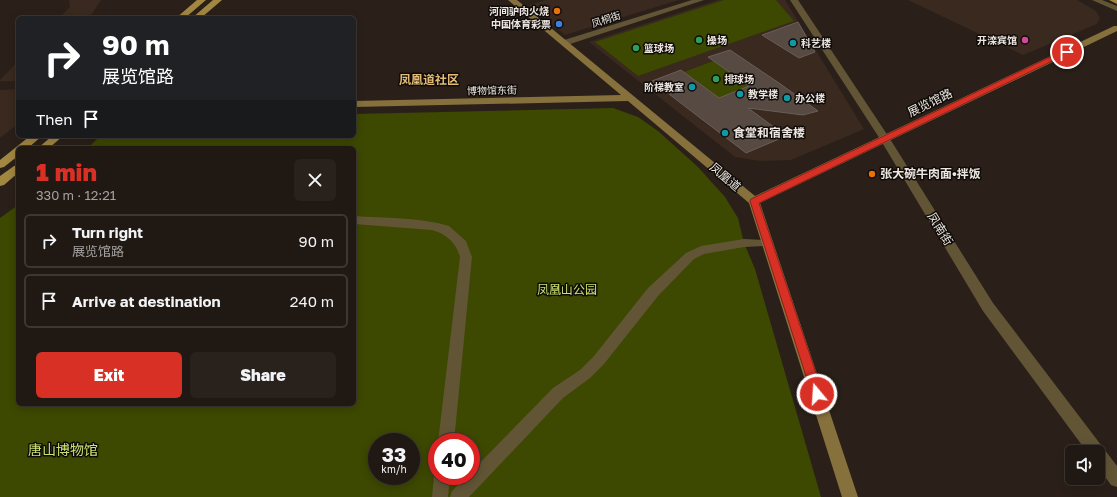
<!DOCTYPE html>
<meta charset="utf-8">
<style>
:root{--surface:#201813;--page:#28211c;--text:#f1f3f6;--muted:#a2a0a0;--line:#3d3733;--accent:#d93025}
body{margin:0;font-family:"Golos Text","Noto Sans SC",sans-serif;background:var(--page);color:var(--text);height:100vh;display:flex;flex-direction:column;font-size:15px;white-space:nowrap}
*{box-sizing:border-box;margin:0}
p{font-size:13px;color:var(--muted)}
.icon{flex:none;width:22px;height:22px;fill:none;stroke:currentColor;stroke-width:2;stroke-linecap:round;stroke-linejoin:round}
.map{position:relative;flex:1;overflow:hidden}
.sheet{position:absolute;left:16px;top:146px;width:340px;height:260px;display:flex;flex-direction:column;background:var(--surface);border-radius:6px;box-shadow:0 2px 10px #0003,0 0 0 1px var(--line)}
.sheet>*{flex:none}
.hud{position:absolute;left:16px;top:16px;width:340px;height:122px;border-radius:6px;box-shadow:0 2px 10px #0003,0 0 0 1px var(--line);background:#202124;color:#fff;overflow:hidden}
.tools{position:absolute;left:1065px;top:445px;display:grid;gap:8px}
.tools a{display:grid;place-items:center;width:40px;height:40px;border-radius:6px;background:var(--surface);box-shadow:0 2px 10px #0003,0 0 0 1px var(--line);font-size:20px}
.speed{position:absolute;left:368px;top:433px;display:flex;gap:8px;font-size:20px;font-weight:700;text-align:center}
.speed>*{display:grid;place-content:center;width:52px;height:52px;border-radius:50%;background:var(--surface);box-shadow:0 2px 10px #0003,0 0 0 1px var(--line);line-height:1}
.speed small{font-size:10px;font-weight:400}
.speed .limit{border:6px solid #d22;background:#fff;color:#111}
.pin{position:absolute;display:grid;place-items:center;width:34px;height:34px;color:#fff;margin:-17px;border:2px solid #fff;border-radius:50%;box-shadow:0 1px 4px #0007}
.me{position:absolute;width:44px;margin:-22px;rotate:342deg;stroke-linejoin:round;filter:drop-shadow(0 0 3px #0008)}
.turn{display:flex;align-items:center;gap:14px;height:84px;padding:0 20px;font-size:18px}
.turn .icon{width:52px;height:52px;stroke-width:2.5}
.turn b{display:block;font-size:28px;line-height:34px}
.then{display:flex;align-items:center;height:38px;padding:0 20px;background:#0003;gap:8px;font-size:15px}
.round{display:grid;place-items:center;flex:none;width:42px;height:42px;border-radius:6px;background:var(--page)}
.head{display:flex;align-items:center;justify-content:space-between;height:68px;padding:0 20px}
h1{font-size:24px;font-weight:800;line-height:30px;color:var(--accent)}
.button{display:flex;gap:8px;margin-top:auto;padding:8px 20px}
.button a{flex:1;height:46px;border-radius:6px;background:var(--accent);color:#fff;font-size:16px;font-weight:800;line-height:46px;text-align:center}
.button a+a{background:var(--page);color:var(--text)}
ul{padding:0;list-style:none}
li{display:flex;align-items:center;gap:12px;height:54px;margin:0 8px 6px;padding:0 12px;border:2px solid var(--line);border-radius:6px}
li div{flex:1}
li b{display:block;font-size:15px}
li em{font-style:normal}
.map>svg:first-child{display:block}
.built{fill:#39291f}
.green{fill:#3d4800;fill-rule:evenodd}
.building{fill:#564a43;stroke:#6b5e57}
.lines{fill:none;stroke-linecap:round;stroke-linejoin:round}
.street{fill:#625536;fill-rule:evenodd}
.secondary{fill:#86713d;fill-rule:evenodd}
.primary{fill:#a28742;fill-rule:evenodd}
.route{fill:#d93025;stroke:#8d1f18}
.food-dot{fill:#e8710a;stroke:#0f0b08;stroke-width:1.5}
.shop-dot{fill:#3f7fe0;stroke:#0f0b08;stroke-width:1.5}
.leisure-dot{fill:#2e9e5b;stroke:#0f0b08;stroke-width:1.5}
.hotel-dot{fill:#d1479c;stroke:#0f0b08;stroke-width:1.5}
.culture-dot{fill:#0f9aa8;stroke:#0f0b08;stroke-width:1.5}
.labels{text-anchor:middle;stroke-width:3;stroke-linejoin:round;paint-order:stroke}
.far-poi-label{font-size:10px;font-weight:bold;fill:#ede6e1;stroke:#0f0b08;text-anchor:start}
.far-street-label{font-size:10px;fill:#ede6e1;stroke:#0f0b08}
.far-quarter-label{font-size:12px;font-weight:bold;fill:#e5bc76;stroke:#0f0b08}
.street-label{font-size:12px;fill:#ede6e1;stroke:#0f0b08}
.poi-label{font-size:12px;font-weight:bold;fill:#ede6e1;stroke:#0f0b08;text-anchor:start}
.park-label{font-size:12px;fill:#cae272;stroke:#0f0b08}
.near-park-label{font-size:14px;fill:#cae272;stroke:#0f0b08}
</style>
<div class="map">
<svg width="1117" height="497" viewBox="0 0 1117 497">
<rect width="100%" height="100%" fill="#2a2019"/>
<path class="built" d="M 69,0 L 101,0 L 89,18 L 59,18 L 70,7 Z
M 546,0 L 679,0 L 565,35 L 529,5 Z
M 718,0 L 785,0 L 864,129 L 791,160 L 760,161 L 735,157 L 589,42 Z
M 908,0 L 1077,0 L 1096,11 L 1100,18 L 1097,24 L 1023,55 Z
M 18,61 L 18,81 L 0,81 L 0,80 Z
M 18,89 L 18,124 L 0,138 L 0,90 Z"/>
<path class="green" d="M 724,0 L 776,0 L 794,21 L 638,76 L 595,42 Z
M 713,61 L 749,86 L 719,98 L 684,72 Z
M 613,108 L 638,117 L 658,131 L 698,167 L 725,197 L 738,218 L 744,243 L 755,269 L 821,497 L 0,497 L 0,218 L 18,205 L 18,404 L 354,404 L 354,148 L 88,148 L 100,136 L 354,136 L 354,114 ZM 377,442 L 411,442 L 411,476 L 377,476 ZM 437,442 L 471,442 L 471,476 L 437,476 Z"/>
<path class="building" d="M 798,22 L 815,52 L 799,58 L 762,35 Z
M 730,50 L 779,83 L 818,111 L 803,115 L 748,108 L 786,136 L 746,153 L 652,81 L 681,70 L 719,98 L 749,86 L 708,57 Z"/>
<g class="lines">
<path class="street" d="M 692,0 L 704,0 L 567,45 L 564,46 L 560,43 L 561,41 Z
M 790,0 L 798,0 L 890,139 L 993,303 L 1117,466 L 1117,487 L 1111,485 L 1098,467 L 1098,452 L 1087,452 L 983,311 L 880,139 Z
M 1092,0 L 1102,0 L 1117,6 L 1117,11 Z
M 354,216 C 385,218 419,217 449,226 L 466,241 L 472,257 L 454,442 L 438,442 L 460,257 C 456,243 447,234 432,230 L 354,224 Z
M 744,239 L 764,240 L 766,243 L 764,246 L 744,247 L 704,254 L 694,259 L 658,296 L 604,364 L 590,378 L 563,398 L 469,497 L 450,497 L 452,491 L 467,476 L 471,476 L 471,472 L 553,388 L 580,370 L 594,356 L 648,288 L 686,253 L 701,246 Z
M 436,470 L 437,476 L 450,476 L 448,497 L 432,497 L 434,476 Z"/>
<path class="secondary" d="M 508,0 L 517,0 L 755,196 L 1114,26 L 1117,26 L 1117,31 L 760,203 L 858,497 L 842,497 L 749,203 L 628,101 L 354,107 L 354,101 L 621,95 Z"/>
<path class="primary" d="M 197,0 L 206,0 L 185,18 L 176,18 Z
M 213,0 L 222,0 L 201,18 L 192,18 Z
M 1109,0 L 1117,0 L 1117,4 Z
M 30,136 L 42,136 L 28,148 L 18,148 L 18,156 L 4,167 L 0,168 L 0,160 Z
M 52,136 L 63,136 L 49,148 L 38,148 Z
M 18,165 L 18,173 L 4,185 L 0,186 L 0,176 L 14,166 Z"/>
</g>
<path class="route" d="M 1065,50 L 1071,52 L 759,203 L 823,394 L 821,398 L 817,399 L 813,398 L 750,201 L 751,199 Z"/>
<g class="food-dot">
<circle cx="557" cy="11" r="4"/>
<circle cx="872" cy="174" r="4"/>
</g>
<circle class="shop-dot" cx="559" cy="24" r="4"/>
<g class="leisure-dot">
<circle cx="699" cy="40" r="4"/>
<circle cx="636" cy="48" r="4"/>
<circle cx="716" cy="79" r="4"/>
</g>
<circle class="hotel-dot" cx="1025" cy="40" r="4"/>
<g class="culture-dot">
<circle cx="793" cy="43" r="4"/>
<circle cx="692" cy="87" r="4"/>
<circle cx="740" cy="94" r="4"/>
<circle cx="787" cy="98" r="4"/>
<circle cx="725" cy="133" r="4"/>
</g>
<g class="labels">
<g class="far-poi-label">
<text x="549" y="15" text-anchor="end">河间驴肉火烧</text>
<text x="551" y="28" text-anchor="end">中国体育彩票</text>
<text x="707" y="44">操场</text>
<text x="1017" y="44" text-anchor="end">开滦宾馆</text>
<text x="801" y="47">科艺楼</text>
<text x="644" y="52">篮球场</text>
<text x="724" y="83">排球场</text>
<text x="684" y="91" text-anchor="end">阶梯教室</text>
<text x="748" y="98">教学楼</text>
<text x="795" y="102">办公楼</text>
</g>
<g class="far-street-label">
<text transform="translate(606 19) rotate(-18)" y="4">凤桐街</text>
<text transform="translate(492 90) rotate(-1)" y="4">博物馆东街</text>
</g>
<g class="far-quarter-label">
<text x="429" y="84">凤凰道社区</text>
</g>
<g class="street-label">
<text transform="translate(930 103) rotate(-26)" y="4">展览馆路</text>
<text transform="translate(725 177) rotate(40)" y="4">凤凰道</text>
<text transform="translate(940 229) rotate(58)" y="4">凤南街</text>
</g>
<g class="poi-label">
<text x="733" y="137">食堂和宿舍楼</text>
<text x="880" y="178">张大碗牛肉面•拌饭</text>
</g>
<g class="park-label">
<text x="567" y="294">凤凰山公园</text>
</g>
<g class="near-park-label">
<text x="63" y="455">唐山博物馆</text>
</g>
</g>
</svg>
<div class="tools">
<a><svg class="icon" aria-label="sound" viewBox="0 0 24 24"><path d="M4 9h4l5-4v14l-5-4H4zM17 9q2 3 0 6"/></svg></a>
</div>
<div class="speed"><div>33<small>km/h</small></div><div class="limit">40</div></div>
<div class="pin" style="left:1067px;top:52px;background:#d93025"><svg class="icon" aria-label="arrive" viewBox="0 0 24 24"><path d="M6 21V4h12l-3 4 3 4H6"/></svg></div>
<svg class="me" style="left:817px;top:394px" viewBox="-20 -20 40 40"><circle r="17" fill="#d93025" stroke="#fff" stroke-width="3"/><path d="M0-11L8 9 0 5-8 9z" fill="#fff"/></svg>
<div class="hud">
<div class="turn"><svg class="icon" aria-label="right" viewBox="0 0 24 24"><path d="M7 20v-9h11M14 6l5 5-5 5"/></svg><div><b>90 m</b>展览馆路</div></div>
<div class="then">Then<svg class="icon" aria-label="arrive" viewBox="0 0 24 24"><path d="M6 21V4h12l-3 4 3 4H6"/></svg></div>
</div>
<section class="sheet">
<div class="head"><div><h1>1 min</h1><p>330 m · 12:21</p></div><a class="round"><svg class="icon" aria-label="close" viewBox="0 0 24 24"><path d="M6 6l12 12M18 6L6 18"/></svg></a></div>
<ul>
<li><svg class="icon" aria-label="right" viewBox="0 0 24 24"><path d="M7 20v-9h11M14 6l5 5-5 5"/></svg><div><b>Turn right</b><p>展览馆路</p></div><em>90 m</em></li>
<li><svg class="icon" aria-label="arrive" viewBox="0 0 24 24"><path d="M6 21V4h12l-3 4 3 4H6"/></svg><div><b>Arrive at destination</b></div><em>240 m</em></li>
</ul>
<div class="button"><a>Exit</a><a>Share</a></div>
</section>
</div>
